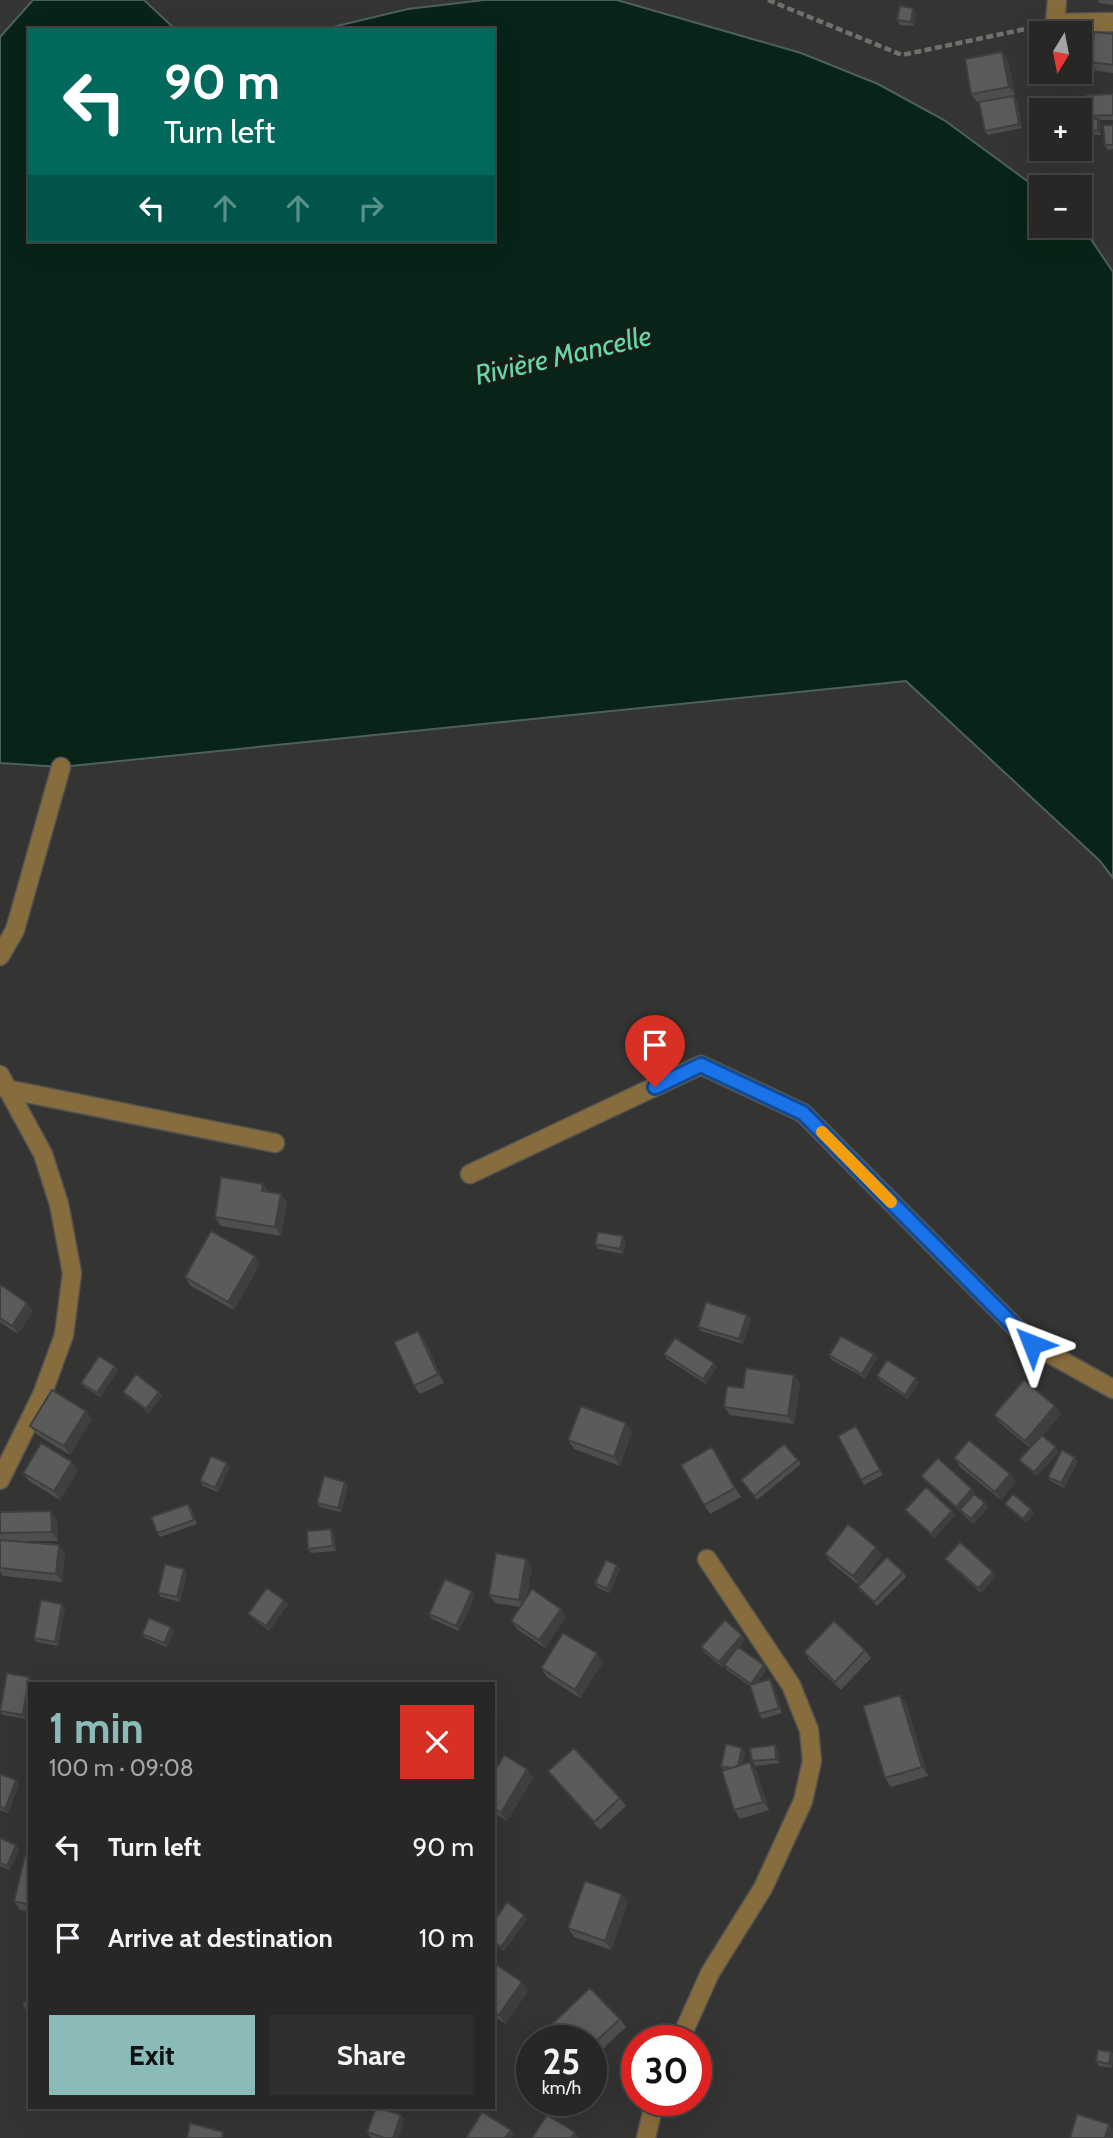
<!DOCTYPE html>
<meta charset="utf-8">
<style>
:root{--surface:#272726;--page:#2f2f2e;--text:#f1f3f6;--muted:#a4a5a7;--line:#434443;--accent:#8bbbb9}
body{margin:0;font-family:Cabin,sans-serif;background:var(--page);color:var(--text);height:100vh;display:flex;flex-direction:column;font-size:26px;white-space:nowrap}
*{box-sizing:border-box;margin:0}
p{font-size:23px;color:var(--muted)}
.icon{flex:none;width:38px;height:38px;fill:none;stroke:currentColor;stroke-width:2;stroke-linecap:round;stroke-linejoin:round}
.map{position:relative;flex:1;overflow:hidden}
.details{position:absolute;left:28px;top:1682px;width:467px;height:427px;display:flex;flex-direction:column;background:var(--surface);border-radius:0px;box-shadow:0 7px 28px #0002,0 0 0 2px var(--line)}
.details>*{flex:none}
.guide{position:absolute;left:28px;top:28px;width:467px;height:214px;border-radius:0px;box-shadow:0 7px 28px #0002,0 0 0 2px var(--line);background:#00695c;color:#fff;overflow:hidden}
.needle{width:46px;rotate:190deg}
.fabs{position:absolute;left:1029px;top:21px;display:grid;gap:14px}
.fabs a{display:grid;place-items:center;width:63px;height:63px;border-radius:0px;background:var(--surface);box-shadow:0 7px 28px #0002,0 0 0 2px var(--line);font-size:35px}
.speed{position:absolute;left:516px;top:2025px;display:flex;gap:14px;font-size:35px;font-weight:700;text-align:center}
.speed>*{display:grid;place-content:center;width:91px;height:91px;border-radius:50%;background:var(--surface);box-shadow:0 7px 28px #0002,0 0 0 2px var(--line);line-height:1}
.speed small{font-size:18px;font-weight:400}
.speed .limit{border:10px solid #d22;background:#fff;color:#111}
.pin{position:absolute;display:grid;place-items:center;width:60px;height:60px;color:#fff;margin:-72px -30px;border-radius:50% 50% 50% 0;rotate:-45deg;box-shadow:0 0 7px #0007}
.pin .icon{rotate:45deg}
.me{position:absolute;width:77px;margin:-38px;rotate:315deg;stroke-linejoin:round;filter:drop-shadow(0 0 5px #0008)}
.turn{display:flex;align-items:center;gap:24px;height:147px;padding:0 21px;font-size:32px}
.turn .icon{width:91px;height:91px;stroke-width:2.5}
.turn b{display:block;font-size:49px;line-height:60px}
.lanes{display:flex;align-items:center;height:66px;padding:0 21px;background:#0003;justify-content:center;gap:35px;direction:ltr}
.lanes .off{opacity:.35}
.round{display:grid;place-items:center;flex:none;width:74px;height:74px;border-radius:0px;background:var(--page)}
.head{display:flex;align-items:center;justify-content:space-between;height:119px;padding:0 21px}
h1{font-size:42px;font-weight:800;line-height:52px;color:var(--accent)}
.cta{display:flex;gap:14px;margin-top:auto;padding:14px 21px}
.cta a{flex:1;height:80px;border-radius:0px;background:var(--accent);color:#111;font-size:28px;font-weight:800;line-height:80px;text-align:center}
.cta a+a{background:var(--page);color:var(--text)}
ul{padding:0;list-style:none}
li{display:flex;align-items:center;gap:21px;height:91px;padding:0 21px}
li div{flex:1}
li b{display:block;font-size:26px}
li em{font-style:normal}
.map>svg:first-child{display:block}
.water{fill:#082317;stroke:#4e6159;stroke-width:2}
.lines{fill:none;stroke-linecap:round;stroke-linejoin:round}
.minor-casing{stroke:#535351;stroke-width:21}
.path{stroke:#70706e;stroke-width:4.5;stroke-dasharray:7 3.5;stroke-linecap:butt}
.minor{stroke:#876c3d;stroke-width:18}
.wall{fill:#4d4f4d}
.shaded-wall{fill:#3f403e}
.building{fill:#5a5c59;stroke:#3f403e;stroke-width:2}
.route-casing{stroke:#114b97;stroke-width:18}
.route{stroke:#1a73e8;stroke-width:12}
.slow{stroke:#f59e0b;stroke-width:12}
.labels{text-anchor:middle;stroke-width:5;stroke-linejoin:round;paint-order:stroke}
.water-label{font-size:28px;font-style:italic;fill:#65d9a4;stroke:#1c1c1b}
</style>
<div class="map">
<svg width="1113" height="2138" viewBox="0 0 1113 2138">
<rect width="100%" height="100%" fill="#343432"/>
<path class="water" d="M 33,0 L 144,0 L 176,30 L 30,30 L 30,240 L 494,240 L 494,30 L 320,30 L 408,9 L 484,0 L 617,0 L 801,53 L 878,84 L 944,120 L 1041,191 L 1041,226 L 1080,226 L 1080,223 L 1113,272 L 1113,878 L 1100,861 L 906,681 L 61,767 L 0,763 L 0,37 Z"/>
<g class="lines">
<defs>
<path id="minor" d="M 1057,0 L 1055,23 L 1113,22
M 0,956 L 15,930 L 61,767
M 0,1075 L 43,1154 L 59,1204 L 72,1273 L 64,1335 L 42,1395 L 0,1480
M 6,1089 L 275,1143
M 470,1174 L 701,1065 L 803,1113 L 1032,1344 L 1113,1389
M 680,2040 L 710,1973 L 763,1888 L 803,1801 L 812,1761 L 809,1730 L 791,1685 L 707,1559
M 646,2138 L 655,2100"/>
</defs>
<use href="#minor" class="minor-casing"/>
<path class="path" d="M 768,0 L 902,55 L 1030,28"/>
<use href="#minor" class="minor"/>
</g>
<path class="wall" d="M 1098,0 L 1113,0 L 1113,5 L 1099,3 Z
M 916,12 L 914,26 L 900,25 L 897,20 Z
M 1113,34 L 1113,73 L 1097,71 L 1094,67 L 1095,72 L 1061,76 L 1058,72 L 1080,72 L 1080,43 L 1089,42 L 1092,46 Z
M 1002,52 L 1008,61 L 1015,95 L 983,101 L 1014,96 L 1017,100 L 1022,128 L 988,135 L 985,131 L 979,102 L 977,102 L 971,94 Z
M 1113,94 L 1113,120 L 1099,120 L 1101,123 L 1101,135 L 1087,135 L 1083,131 L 1090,119 L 1088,116 Z
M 1113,125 L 1113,149 L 1108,150 L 1105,145 Z
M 269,1192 L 287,1202 L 281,1236 L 221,1226 L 215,1217 Z
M 626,1241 L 623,1254 L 598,1249 L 595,1244 Z
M 260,1264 L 234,1310 L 191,1286 L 185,1277 Z
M 0,1284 L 33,1311 L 18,1334 L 0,1322 Z
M 747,1315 L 751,1319 L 743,1344 L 701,1331 L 698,1327 Z
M 424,1339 L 444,1383 L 420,1394 L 414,1386 Z
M 664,1354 L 717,1367 L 706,1384 L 667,1359 Z
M 874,1354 L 877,1359 L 865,1378 L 832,1360 L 829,1355 Z
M 118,1370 L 100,1397 L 84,1387 L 81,1383 Z
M 794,1375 L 800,1384 L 794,1424 L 730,1415 L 724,1407 L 743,1388 Z
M 877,1376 L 916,1378 L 919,1382 L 908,1399 L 880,1381 Z
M 123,1392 L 159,1392 L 162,1396 L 149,1413 L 126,1396 Z
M 1055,1406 L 1061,1414 L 1043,1435 L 1059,1452 L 1037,1476 L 1022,1464 L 1019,1460 L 1030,1448 L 1000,1423 L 994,1415 Z
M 86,1411 L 92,1419 L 70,1455 L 36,1434 L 30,1426 Z
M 632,1431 L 620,1466 L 574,1449 L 568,1440 Z
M 859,1431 L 883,1475 L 864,1485 L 861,1480 Z
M 712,1447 L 741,1497 L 710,1514 L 704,1505 Z
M 954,1458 L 1010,1474 L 1016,1482 L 1001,1500 L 960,1467 Z
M 798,1460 L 801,1464 L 757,1500 L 741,1480 Z
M 1078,1461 L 1064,1488 L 1051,1481 L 1048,1477 Z
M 227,1463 L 230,1467 L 218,1492 L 203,1486 L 200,1481 Z
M 78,1470 L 60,1500 L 29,1481 L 23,1473 Z
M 921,1476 L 975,1493 L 974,1494 L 985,1503 L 988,1507 L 974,1524 L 963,1515 L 960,1510 L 965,1504 L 959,1511 L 924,1480 Z
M 345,1482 L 348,1486 L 341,1512 L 320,1507 L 317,1503 Z
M 1005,1504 L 1034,1513 L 1026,1523 L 1008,1508 Z
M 191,1508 L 197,1524 L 160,1537 L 157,1533 Z
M 905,1510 L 955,1515 L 934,1538 L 908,1514 Z
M 0,1512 L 57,1520 L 58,1541 L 17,1541 L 65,1554 L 62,1582 L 3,1576 L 0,1571 Z
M 331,1529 L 334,1533 L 336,1551 L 311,1553 L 308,1549 Z
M 876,1547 L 882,1555 L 859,1585 L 831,1563 L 825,1554 Z
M 945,1559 L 993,1572 L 996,1576 L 981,1593 L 948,1563 Z
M 617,1565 L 620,1569 L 610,1593 L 598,1588 L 595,1583 Z
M 532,1568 L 526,1598 L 561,1609 L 566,1617 L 545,1648 L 517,1629 L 511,1621 L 520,1607 L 495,1603 L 489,1595 Z
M 903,1572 L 906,1577 L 877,1606 L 861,1591 L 858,1587 Z
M 187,1573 L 180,1602 L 161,1597 L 158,1593 Z
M 475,1596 L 459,1631 L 432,1619 L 429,1614 Z
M 62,1604 L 65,1608 L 58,1646 L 37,1642 L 34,1638 Z
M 288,1604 L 269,1631 L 252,1618 L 248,1614 Z
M 171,1627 L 174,1631 L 167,1647 L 145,1638 L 142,1634 Z
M 742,1635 L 745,1639 L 739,1647 L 767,1669 L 757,1683 L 770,1679 L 773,1684 L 782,1713 L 762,1719 L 759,1714 L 750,1686 L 727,1670 L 724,1665 L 734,1653 L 722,1667 L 704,1652 L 701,1647 Z
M 865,1650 L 871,1658 L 841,1690 L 810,1661 L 804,1652 Z
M 603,1662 L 580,1698 L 547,1677 L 541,1668 Z
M 29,1677 L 32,1681 L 32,1684 L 30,1684 L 26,1719 L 3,1715 L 0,1711 Z
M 906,1703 L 928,1776 L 891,1787 L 885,1778 Z
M 775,1745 L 778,1750 L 779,1763 L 755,1766 L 752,1761 Z
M 745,1752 L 742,1764 L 756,1770 L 769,1810 L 740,1819 L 734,1810 L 724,1770 L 721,1766 Z
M 548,1771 L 620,1798 L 626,1806 L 600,1830 L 554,1779 Z
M 494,1772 L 533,1778 L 507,1821 L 494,1813 Z
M 0,1774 L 16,1780 L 19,1784 L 8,1813 L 0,1810 Z
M 0,1838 L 19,1850 L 10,1870 L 0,1866 Z
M 30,1857 L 30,1912 L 20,1910 L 14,1901 Z
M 628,1902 L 611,1950 L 574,1937 L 568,1928 Z
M 527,1919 L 504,1951 L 494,1944 L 494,1921 Z
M 494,1963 L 522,1982 L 528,1991 L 505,2024 L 494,2016 Z
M 620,2019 L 626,2027 L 592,2059 L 592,2040 L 564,2040 L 551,2025 Z
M 1111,2052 L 1113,2054 L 1112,2068 L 1099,2066 L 1096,2061 Z
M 401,2115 L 404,2119 L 398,2138 L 374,2138 L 370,2137 L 367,2132 Z"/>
<path class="shaded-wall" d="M 913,8 L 916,12 L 914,26 L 911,22 Z
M 1002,52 L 1008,61 L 1015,95 L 1009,87 Z
M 1014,96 L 1017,100 L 1022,128 L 1019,124 Z
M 1098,119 L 1101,123 L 1101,135 L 1098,130 Z
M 263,1184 L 269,1192 L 262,1191 Z
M 281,1194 L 287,1202 L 281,1236 L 275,1227 Z
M 623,1236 L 626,1241 L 623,1254 L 620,1249 Z
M 255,1256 L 260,1264 L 234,1310 L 228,1302 Z
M 27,1303 L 33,1311 L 18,1334 L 12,1326 Z
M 747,1315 L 751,1319 L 743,1344 L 739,1339 Z
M 418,1331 L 424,1339 L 444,1383 L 438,1374 Z
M 874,1354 L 877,1359 L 865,1378 L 862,1374 Z
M 714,1363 L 717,1367 L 706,1384 L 703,1379 Z
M 115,1366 L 118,1370 L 100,1397 L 97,1393 Z
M 794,1375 L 800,1384 L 794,1424 L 788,1416 Z
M 916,1378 L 919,1382 L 908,1399 L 905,1395 Z
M 159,1392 L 162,1396 L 149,1413 L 146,1409 Z
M 1055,1406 L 1061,1414 L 1031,1449 L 1025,1441 Z
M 86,1411 L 92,1419 L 70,1455 L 64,1446 Z
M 626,1423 L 632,1431 L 620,1466 L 614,1457 Z
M 712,1447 L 718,1455 L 741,1497 L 735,1488 Z
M 1056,1447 L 1059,1452 L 1037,1476 L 1034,1472 Z
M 1075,1457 L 1078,1461 L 1064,1488 L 1061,1483 Z
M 72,1462 L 78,1470 L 60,1500 L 54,1491 Z
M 227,1463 L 230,1467 L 218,1492 L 215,1488 Z
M 1010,1474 L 1016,1482 L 1001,1500 L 995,1492 Z
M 345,1482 L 348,1486 L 341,1512 L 338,1508 Z
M 972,1489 L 975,1493 L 959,1511 L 956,1507 Z
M 985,1503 L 988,1507 L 974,1524 L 971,1519 Z
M 1031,1509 L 1034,1513 L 1026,1523 L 1023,1519 Z
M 51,1511 L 57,1520 L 58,1541 L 52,1532 Z
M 952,1511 L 955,1515 L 934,1538 L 931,1534 Z
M 331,1529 L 334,1533 L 336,1551 L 333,1546 Z
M 59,1545 L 65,1554 L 62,1582 L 56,1574 Z
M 876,1547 L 882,1555 L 859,1585 L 853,1576 Z
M 526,1559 L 532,1568 L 525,1608 L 519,1600 Z
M 617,1565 L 620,1569 L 610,1593 L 607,1589 Z
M 184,1569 L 187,1573 L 180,1602 L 177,1597 Z
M 993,1572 L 996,1576 L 981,1593 L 978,1588 Z
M 472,1591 L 475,1596 L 459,1631 L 456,1626 Z
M 284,1600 L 288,1604 L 269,1631 L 266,1626 Z
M 62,1604 L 65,1608 L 58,1646 L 55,1642 Z
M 561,1609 L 566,1617 L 545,1648 L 539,1640 Z
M 171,1627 L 174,1631 L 167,1647 L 164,1643 Z
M 742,1635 L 745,1639 L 722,1667 L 719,1662 Z
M 597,1653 L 603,1662 L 580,1698 L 575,1690 Z
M 764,1665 L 767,1669 L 754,1688 L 751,1684 Z
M 29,1677 L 32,1681 L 32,1684 L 30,1684 L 30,1697 L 26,1719 L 23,1715 Z
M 770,1679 L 773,1684 L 782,1713 L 779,1708 Z
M 900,1695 L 906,1703 L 928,1776 L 922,1767 Z
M 775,1745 L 778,1750 L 779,1763 L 776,1759 Z
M 742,1748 L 745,1752 L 740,1774 L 737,1770 Z
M 750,1762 L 756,1770 L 769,1810 L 763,1802 Z
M 527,1769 L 533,1778 L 507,1821 L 501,1813 Z
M 16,1780 L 19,1784 L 8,1813 L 5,1809 Z
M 16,1845 L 19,1850 L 10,1870 L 7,1866 Z
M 622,1894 L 628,1902 L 611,1950 L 605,1941 Z
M 524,1915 L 527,1919 L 504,1951 L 501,1947 Z
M 522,1982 L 528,1991 L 505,2024 L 499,2015 Z
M 1111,2052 L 1113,2054 L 1112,2068 L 1109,2064 Z
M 401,2115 L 404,2119 L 398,2138 L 393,2138 Z
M 1109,2124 L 1113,2129 L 1113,2138 L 1105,2138 Z
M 511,2130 L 514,2134 L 511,2138 L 505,2138 Z
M 575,2132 L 579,2138 L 571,2138 Z"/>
<path class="building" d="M 900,6 L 913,8 L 911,22 L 897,20 Z
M 1094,32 L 1113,34 L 1113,65 L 1091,62 Z
M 1089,42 L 1092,68 L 1080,69 L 1080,43 Z
M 1002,52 L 1009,87 L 971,94 L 965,59 Z
M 1113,94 L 1113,115 L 1088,116 L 1087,95 Z
M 1014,96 L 1019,124 L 985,131 L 979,102 Z
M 1083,119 L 1098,119 L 1098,130 L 1083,131 Z
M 1103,125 L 1113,125 L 1113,145 L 1105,145 Z
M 221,1177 L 263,1184 L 262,1191 L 281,1194 L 275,1227 L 215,1217 Z
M 211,1231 L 255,1256 L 228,1302 L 185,1277 Z
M 598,1232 L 623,1236 L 620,1249 L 595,1244 Z
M 0,1284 L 27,1303 L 12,1326 L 0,1318 Z
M 706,1302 L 747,1315 L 739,1339 L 698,1327 Z
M 418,1331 L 438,1374 L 414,1386 L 394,1342 Z
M 841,1336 L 874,1354 L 862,1374 L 829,1355 Z
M 675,1338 L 714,1363 L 703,1379 L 664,1354 Z
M 99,1356 L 115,1366 L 97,1393 L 81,1383 Z
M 887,1360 L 916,1378 L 905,1395 L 877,1376 Z
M 746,1368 L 794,1375 L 788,1416 L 724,1407 L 727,1386 L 743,1388 Z
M 136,1374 L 159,1392 L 146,1409 L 123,1392 Z
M 1024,1380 L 1055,1406 L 1025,1441 L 994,1415 Z
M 52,1390 L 86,1411 L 64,1446 L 30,1426 Z
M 581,1406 L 626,1423 L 614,1457 L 568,1440 Z
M 856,1426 L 880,1470 L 861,1480 L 838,1436 Z
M 1042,1435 L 1056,1447 L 1034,1472 L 1019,1460 Z
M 969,1440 L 1010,1474 L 995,1492 L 954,1458 Z
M 41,1443 L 72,1462 L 54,1491 L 23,1473 Z
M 784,1444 L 798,1460 L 754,1496 L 741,1480 Z
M 712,1447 L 735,1488 L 704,1505 L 681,1465 Z
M 1062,1450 L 1075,1457 L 1061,1483 L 1048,1477 Z
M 211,1456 L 227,1463 L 215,1488 L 200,1481 Z
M 938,1458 L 972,1489 L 956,1507 L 921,1476 Z
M 324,1476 L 345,1482 L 338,1508 L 317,1503 Z
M 926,1487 L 952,1511 L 931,1534 L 905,1510 Z
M 974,1494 L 985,1503 L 971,1519 L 960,1510 Z
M 1013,1494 L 1031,1509 L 1023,1519 L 1005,1504 Z
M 188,1504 L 194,1520 L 157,1533 L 151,1517 Z
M 51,1511 L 52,1532 L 0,1533 L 0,1512 Z
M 848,1524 L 876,1547 L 853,1576 L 825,1554 Z
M 331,1529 L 333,1546 L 308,1549 L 307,1531 Z
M 0,1540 L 59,1545 L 56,1574 L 0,1568 Z
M 960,1542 L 993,1572 L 978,1588 L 945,1559 Z
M 496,1553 L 526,1559 L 519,1600 L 489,1595 Z
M 887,1557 L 903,1572 L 874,1602 L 858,1587 Z
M 606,1560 L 617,1565 L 607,1589 L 595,1583 Z
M 165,1564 L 184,1569 L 177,1597 L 158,1593 Z
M 445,1579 L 472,1591 L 456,1626 L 429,1614 Z
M 267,1588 L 284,1600 L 266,1626 L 248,1614 Z
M 532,1589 L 561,1609 L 539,1640 L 511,1621 Z
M 41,1600 L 62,1604 L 55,1642 L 34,1638 Z
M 149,1618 L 171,1627 L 164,1643 L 142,1634 Z
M 725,1620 L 742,1635 L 719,1662 L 701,1647 Z
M 834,1621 L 865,1650 L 835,1682 L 804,1652 Z
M 563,1633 L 597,1653 L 575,1690 L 541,1668 Z
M 738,1647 L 764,1665 L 751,1684 L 724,1665 Z
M 7,1673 L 29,1677 L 23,1715 L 0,1711 Z
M 770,1679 L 779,1708 L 759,1714 L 750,1685 Z
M 900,1695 L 922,1767 L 885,1778 L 863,1706 Z
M 726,1744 L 742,1748 L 738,1766 L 731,1768 L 721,1766 Z
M 775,1745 L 776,1759 L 752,1761 L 750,1748 Z
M 574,1748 L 620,1798 L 594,1822 L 548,1771 Z
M 504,1755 L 527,1769 L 501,1813 L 494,1808 L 494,1772 Z
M 750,1762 L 763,1802 L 734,1810 L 722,1771 Z
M 0,1774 L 16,1780 L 5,1809 L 0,1807 Z
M 0,1838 L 16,1845 L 7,1866 L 0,1863 Z
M 25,1856 L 30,1857 L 30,1905 L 14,1901 Z
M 585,1881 L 622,1894 L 605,1941 L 568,1928 Z
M 507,1902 L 524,1915 L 501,1947 L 494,1942 L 494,1921 Z
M 494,1963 L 522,1982 L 499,2015 L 494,2012 Z
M 590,1988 L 620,2019 L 592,2045 L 592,2040 L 566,2040 L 551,2025 Z
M 30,2000 L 30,2021 L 23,2003 Z
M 1098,2050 L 1111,2052 L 1109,2064 L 1096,2061 Z
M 376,2107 L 401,2115 L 393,2138 L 384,2138 L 367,2132 Z
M 482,2112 L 511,2130 L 505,2138 L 466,2138 Z
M 1077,2114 L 1109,2124 L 1105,2138 L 1070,2138 Z
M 547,2115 L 575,2132 L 571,2138 L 532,2138 Z
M 190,2123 L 223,2132 L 222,2138 L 187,2138 Z"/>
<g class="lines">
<defs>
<path id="route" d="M 655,1087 L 701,1065 L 803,1113 L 1032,1344"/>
</defs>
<use href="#route" class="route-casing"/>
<use href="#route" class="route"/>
<path class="slow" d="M 822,1132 L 891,1202"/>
</g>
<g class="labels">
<g class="water-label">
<text transform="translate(563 355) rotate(-13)" y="10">Rivière Mancelle</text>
</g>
</g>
</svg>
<div class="fabs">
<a><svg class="needle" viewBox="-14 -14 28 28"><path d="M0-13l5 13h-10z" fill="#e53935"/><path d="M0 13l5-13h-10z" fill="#a4a5a7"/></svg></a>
<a>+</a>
<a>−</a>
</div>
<div class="speed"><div>25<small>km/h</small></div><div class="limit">30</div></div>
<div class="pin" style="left:655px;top:1087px;background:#d93025"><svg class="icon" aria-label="arrive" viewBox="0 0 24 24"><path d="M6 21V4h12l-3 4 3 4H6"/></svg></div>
<svg class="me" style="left:1032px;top:1344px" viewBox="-20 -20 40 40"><path d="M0-17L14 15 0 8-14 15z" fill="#1a73e8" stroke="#fff" stroke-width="4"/></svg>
<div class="guide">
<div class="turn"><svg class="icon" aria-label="left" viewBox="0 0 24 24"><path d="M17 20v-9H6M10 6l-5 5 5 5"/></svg><div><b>90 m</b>Turn left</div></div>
<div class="lanes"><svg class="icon" aria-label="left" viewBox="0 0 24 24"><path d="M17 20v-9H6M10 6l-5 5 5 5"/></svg><svg class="icon off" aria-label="ahead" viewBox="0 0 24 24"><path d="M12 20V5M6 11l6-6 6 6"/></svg><svg class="icon off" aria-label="ahead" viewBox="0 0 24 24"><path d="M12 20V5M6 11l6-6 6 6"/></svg><svg class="icon off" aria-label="right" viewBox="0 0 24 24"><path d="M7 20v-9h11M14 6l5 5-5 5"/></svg></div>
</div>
<section class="details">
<div class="head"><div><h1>1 min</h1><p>100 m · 09:08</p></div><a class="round" style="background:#d93025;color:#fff"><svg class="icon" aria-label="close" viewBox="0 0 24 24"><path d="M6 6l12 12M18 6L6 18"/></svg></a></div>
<ul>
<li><svg class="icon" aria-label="left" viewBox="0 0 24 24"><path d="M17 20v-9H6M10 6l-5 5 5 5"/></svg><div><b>Turn left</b></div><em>90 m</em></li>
<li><svg class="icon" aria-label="arrive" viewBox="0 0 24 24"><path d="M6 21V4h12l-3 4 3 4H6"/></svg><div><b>Arrive at destination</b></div><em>10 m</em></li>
</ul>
<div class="cta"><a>Exit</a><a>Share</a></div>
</section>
</div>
